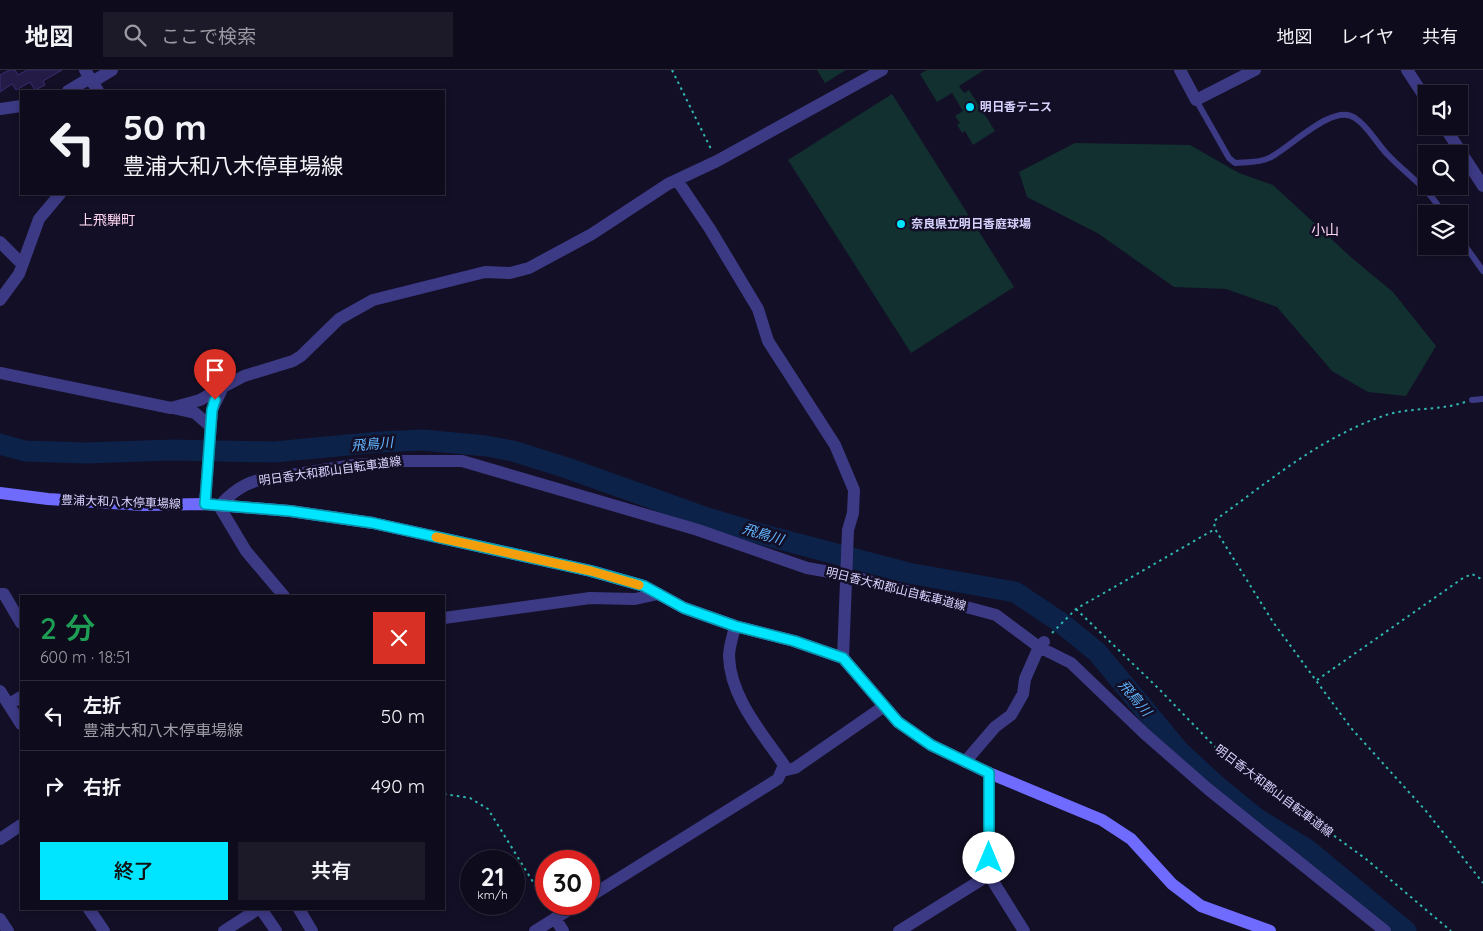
<!DOCTYPE html>
<html lang="ja">
<meta charset="utf-8">
<style>
:root{--surface:#0e0b1c;--page:#1c1929;--text:#f1f3f6;--muted:#9b9ba3;--line:#2e2b3b;--accent:#00e5ff}
body{margin:0;font-family:Quicksand,"Noto Sans JP",sans-serif;background:var(--page);color:var(--text);height:100vh;display:flex;flex-direction:column;font-size:19px;white-space:nowrap}
*{box-sizing:border-box;margin:0}
p{font-size:16px;color:var(--muted)}
.icon{flex:none;width:28px;height:28px;fill:none;stroke:currentColor;stroke-width:2;stroke-linecap:round;stroke-linejoin:round}
.map{position:relative;flex:1;overflow:hidden}
.drawer{position:absolute;left:20px;top:525px;width:425px;height:315px;display:flex;flex-direction:column;background:var(--surface);border-radius:0px;box-shadow:0 2px 8px #0003,0 0 0 1px var(--line)}
.drawer>*{flex:none}
.banner{position:absolute;left:20px;top:20px;width:425px;height:105px;border-radius:0px;box-shadow:0 2px 8px #0003,0 0 0 1px var(--line);background:#0e0b1c;color:var(--text);overflow:hidden}
.buttons{position:absolute;left:1418px;top:15px;display:grid;gap:10px}
.buttons a{display:grid;place-items:center;width:50px;height:50px;border-radius:0px;background:var(--surface);box-shadow:0 2px 8px #0003,0 0 0 1px var(--line);font-size:25px}
.speed{position:absolute;left:460px;top:780px;display:flex;gap:10px;font-size:25px;font-weight:700;text-align:center}
.speed>*{display:grid;place-content:center;width:65px;height:65px;border-radius:50%;background:var(--surface);box-shadow:0 2px 8px #0003,0 0 0 1px var(--line);line-height:1}
.speed small{font-size:12px;font-weight:400}
.speed .limit{border:8px solid #d22;background:#fff;color:#111}
.pin{position:absolute;display:grid;place-items:center;width:42px;height:42px;color:#fff;margin:-51px -21px;border-radius:50% 50% 50% 0;rotate:-45deg;box-shadow:0 0 5px #0007}
.pin .icon{rotate:45deg}
.me{position:absolute;width:55px;margin:-28px;rotate:0deg;stroke-linejoin:round;filter:drop-shadow(0 0 4px #0008)}
.turn{display:flex;align-items:center;gap:18px;height:105px;padding:0 20px;font-size:22px}
.turn .icon{width:65px;height:65px;stroke-width:2.5}
.turn b{display:block;font-size:35px;line-height:42px}
.round{display:grid;place-items:center;flex:none;width:52px;height:52px;border-radius:0px;background:var(--page)}
.overview{display:flex;align-items:center;justify-content:space-between;height:85px;padding:0 20px}
h1{font-size:30px;font-weight:600;line-height:38px;color:#1e9e55}
.primary-button{display:flex;gap:10px;margin-top:auto;padding:10px 20px}
.primary-button a{flex:1;height:58px;border-radius:0px;background:var(--accent);color:#111;font-size:20px;font-weight:600;line-height:58px;text-align:center}
.primary-button a+a{background:var(--page);color:var(--text)}
ul{padding:0;list-style:none}
li{display:flex;align-items:center;gap:15px;height:70px;padding:0 20px;border-top:1px solid var(--line)}
li div{flex:1}
li b{display:block;font-size:19px}
li em{font-style:normal}
header{display:flex;align-items:center;gap:30px;box-sizing:border-box;height:70px;padding:0 25px;background:var(--surface);border-bottom:1px solid var(--line)}
header strong{font-size:24px}
nav{display:flex;gap:28px;margin-inline-start:auto;font-size:18px}
.search{width:350px;height:45px;background:var(--page);display:flex;align-items:center;gap:12px;box-sizing:border-box;padding:0 18px;border-radius:0px;color:var(--muted);font-size:19px}
.map>svg:first-child{display:block}
.green{fill:#12302f}
.lines{fill:none;stroke-linecap:round;stroke-linejoin:round}
.river{stroke:#0c2248;stroke-width:21}
.building{fill:#241b47;stroke:#3b2d73}
.path{stroke:#2fb8b0;stroke-width:2;stroke-dasharray:2.5 4;stroke-linecap:butt}
.service{stroke:#3d3a85;stroke-width:6}
.minor{stroke:#3d3a85;stroke-width:12}
.tertiary{stroke:#3d3a85;stroke-width:12}
.secondary{stroke:#6f6bff;stroke-width:12}
.route-casing{stroke:#0095a6;stroke-width:12}
.route{stroke:#00e5ff;stroke-width:9}
.slow{stroke:#f59e0b;stroke-width:9}
.poi-dot{fill:#00e5ff;stroke:#130f26;stroke-width:2}
.labels{text-anchor:middle;stroke-width:5;stroke-linejoin:round;paint-order:stroke}
.poi-label{font-size:12px;font-weight:bold;fill:#d9d4ff;stroke:#130f26;text-anchor:start}
.street-label{font-size:12px;fill:#d9d4ff;stroke:#130f26}
.neighbourhood-label{font-size:14px;fill:#ffd6f0;stroke:#130f26}
.water-label{font-size:14px;font-style:italic;fill:#62b6ff;stroke:#130f26}
</style>
<header>
<strong>地図</strong>
<div class="search"><svg class="icon" aria-label="search" viewBox="0 0 24 24"><circle cx="10" cy="10" r="6"/><path d="M15 15l6 6"/></svg>ここで検索</div>
<nav><a>地図</a><a>レイヤ</a><a>共有</a></nav>
</header>
<div class="map">
<svg width="1483" height="861" viewBox="0 0 1483 861">
<rect width="100%" height="100%" fill="#130f26"/>
<path class="green" d="M 817,0 L 846,0 L 825,13 Z
M 927,0 L 984,0 L 959,16 L 964,23 L 969,20 L 995,61 L 973,75 L 965,61 L 962,63 L 957,55 L 960,53 L 955,46 L 963,41 L 952,23 L 937,32 L 920,4 Z
M 892,24 L 1014,217 L 911,283 L 788,90 Z
M 1075,73 L 1190,75 L 1239,103 L 1273,115 L 1353,189 L 1393,222 L 1436,276 L 1406,326 L 1368,322 L 1332,301 L 1277,237 L 1226,219 L 1174,217 L 1099,164 L 1027,127 L 1019,102 Z"/>
<g class="lines">
<path class="river" d="M 0,374 L 25,381 L 86,383 L 172,380 L 274,382 L 379,372 L 423,370 L 486,376 L 513,381 L 567,398 L 704,447 L 764,465 L 908,503 L 1015,522 L 1060,552 L 1097,582 L 1179,681 L 1218,717 L 1256,748 L 1308,780 L 1406,861"/>
</g>
<path class="building" d="M 9,0 L 15,0 L 18,5 L 27,0 L 62,0 L 43,11 L 45,15 L 35,20 L 30,12 L 16,20 L 12,14 L 0,22 L 0,5 Z"/>
<g class="lines">
<path class="path" d="M 672,0 L 712,81
M 1465,332 C 1439,341 1411,337 1386,345 C 1322,366 1268,412 1214,451 L 1215,459 L 1273,552 L 1351,658 L 1426,741 L 1483,813
M 1076,539 L 1158,618 L 1222,684 L 1366,789 L 1451,861
M 1052,563 L 1076,539 L 1215,459
M 1317,610 L 1463,508 L 1472,504 L 1483,510
M 444,724 L 470,728 L 488,739 L 546,833"/>
<path class="service" d="M 1196,30 L 1229,88 L 1235,93 C 1245,92 1260,93 1269,88 C 1289,79 1333,32 1355,48 C 1368,56 1377,74 1388,85 C 1406,104 1431,120 1443,144
M 1459,167 L 1483,201
M 1472,330 L 1483,329"/>
<path class="minor" d="M 85,0 L 98,21
M 1180,0 L 1196,30 L 1255,0
M 1407,0 L 1426,29
M 92,12 L 112,0
M 68,21 L 90,8
M 0,39 L 21,36
M 1444,56 L 1483,116
M 677,110 L 710,159 L 758,239 L 768,271 L 835,375 L 854,420 L 853,443 L 848,460 L 843,588
M 0,172 L 22,194
M 0,230 L 19,204 L 39,149 L 60,124
M 205,434 L 212,340 L 223,317 L 244,306 L 293,291 L 301,286 L 339,249 L 373,230 L 485,202 L 510,203 L 529,198 L 592,164 L 668,114 L 717,91 L 882,0
M 0,524 L 4,524 L 21,553
M 284,526 L 246,481 L 219,436 C 232,423 241,415 259,410 L 354,395 L 402,391 L 462,391 L 698,460 L 807,498 L 847,505 L 996,545 L 1039,577 L 1071,593 L 1144,663 L 1208,719 L 1385,861
M 444,548 L 590,528 L 635,529 L 658,524
M 0,621 L 21,654
M 9,634 L 21,627
M 965,692 L 995,657 L 1011,645 L 1023,624 L 1025,609 L 1039,577 L 1044,572
M 782,701 L 795,698 L 883,637
M 989,703 L 989,805 L 1024,861
M 0,769 L 21,755
M 589,827 L 778,709 L 784,695 C 762,663 730,627 729,586 C 729,577 733,566 735,556
M 89,839 L 104,861
M 261,839 L 276,861
M 299,839 L 312,861
M 555,848 L 563,861
M 0,849 L 8,861
M 224,861 L 258,839
M 535,861 L 578,834
M 899,861 L 989,805"/>
<path class="tertiary" d="M 0,303 L 171,338 L 200,330 L 223,317
M 173,338 L 195,343 L 210,356"/>
<path class="secondary" d="M 0,423 L 48,429 L 143,435 L 205,434 L 290,441 L 373,453 L 591,501 L 644,516 L 684,538 L 735,556 L 794,571 L 843,588 L 898,652 L 931,675 L 989,703 L 1102,750 L 1131,769 L 1172,814 L 1201,836 L 1270,861"/>
</g>
<g class="lines">
<defs>
<path id="route" d="M 215,330 L 212,340 L 205,434 L 290,441 L 373,453 L 591,501 L 644,516 L 684,538 L 735,556 L 794,571 L 843,588 L 898,652 L 931,675 L 989,703 L 989,788"/>
</defs>
<use href="#route" class="route-casing"/>
<use href="#route" class="route"/>
<path class="slow" d="M 436,467 L 591,501 L 639,515"/>
</g>
<g class="poi-dot">
<circle cx="970" cy="37" r="5"/>
<circle cx="901" cy="154" r="5"/>
</g>
<g class="labels">
<g class="poi-label">
<text x="980" y="41">明日香テニス</text>
<text x="911" y="158">奈良県立明日香庭球場</text>
</g>
<g class="street-label">
<text transform="translate(330 401) rotate(-8)" y="4">明日香大和郡山自転車道線</text>
<text transform="translate(121 432) rotate(2)" y="4">豊浦大和八木停車場線</text>
<text transform="translate(896 519) rotate(14)" y="4">明日香大和郡山自転車道線</text>
<text transform="translate(1274 721) rotate(37)" y="4">明日香大和郡山自転車道線</text>
</g>
<g class="neighbourhood-label">
<text x="107" y="155">上飛騨町</text>
<text x="1325" y="165">小山</text>
</g>
<g class="water-label">
<text transform="translate(372 374) rotate(-5)" y="5">飛鳥川</text>
<text transform="translate(763 464) rotate(17)" y="5">飛鳥川</text>
<text transform="translate(1135 628) rotate(50)" y="5">飛鳥川</text>
</g>
</g>
</svg>
<div class="buttons">
<a><svg class="icon" aria-label="sound" viewBox="0 0 24 24"><path d="M4 9h4l5-4v14l-5-4H4zM17 9q2 3 0 6"/></svg></a>
<a><svg class="icon" aria-label="search" viewBox="0 0 24 24"><circle cx="10" cy="10" r="6"/><path d="M15 15l6 6"/></svg></a>
<a><svg class="icon" aria-label="layers" viewBox="0 0 24 24"><path d="M12 4l9 5-9 5-9-5zM3 14l9 5 9-5"/></svg></a>
</div>
<div class="speed"><div>21<small>km/h</small></div><div class="limit">30</div></div>
<div class="pin" style="left:215px;top:330px;background:#d93025"><svg class="icon" aria-label="arrive" viewBox="0 0 24 24"><path d="M6 21V4h12l-3 4 3 4H6"/></svg></div>
<svg class="me" style="left:989px;top:788px" viewBox="-20 -20 40 40"><circle r="19" fill="#fff"/><path d="M0-13L10 11 0 6-10 11z" fill="#00e5ff"/></svg>
<div class="banner">
<div class="turn"><svg class="icon" aria-label="left" viewBox="0 0 24 24"><path d="M17 20v-9H6M10 6l-5 5 5 5"/></svg><div><b>50 m</b>豊浦大和八木停車場線</div></div>
</div>
<section class="drawer">
<div class="overview"><div><h1>2 分</h1><p>600 m · 18:51</p></div><a class="round" style="background:#d93025;color:#fff"><svg class="icon" aria-label="close" viewBox="0 0 24 24"><path d="M6 6l12 12M18 6L6 18"/></svg></a></div>
<ul>
<li><svg class="icon" aria-label="left" viewBox="0 0 24 24"><path d="M17 20v-9H6M10 6l-5 5 5 5"/></svg><div><b>左折</b><p>豊浦大和八木停車場線</p></div><em>50 m</em></li>
<li><svg class="icon" aria-label="right" viewBox="0 0 24 24"><path d="M7 20v-9h11M14 6l5 5-5 5"/></svg><div><b>右折</b></div><em>490 m</em></li>
</ul>
<div class="primary-button"><a>終了</a><a>共有</a></div>
</section>
</div>
